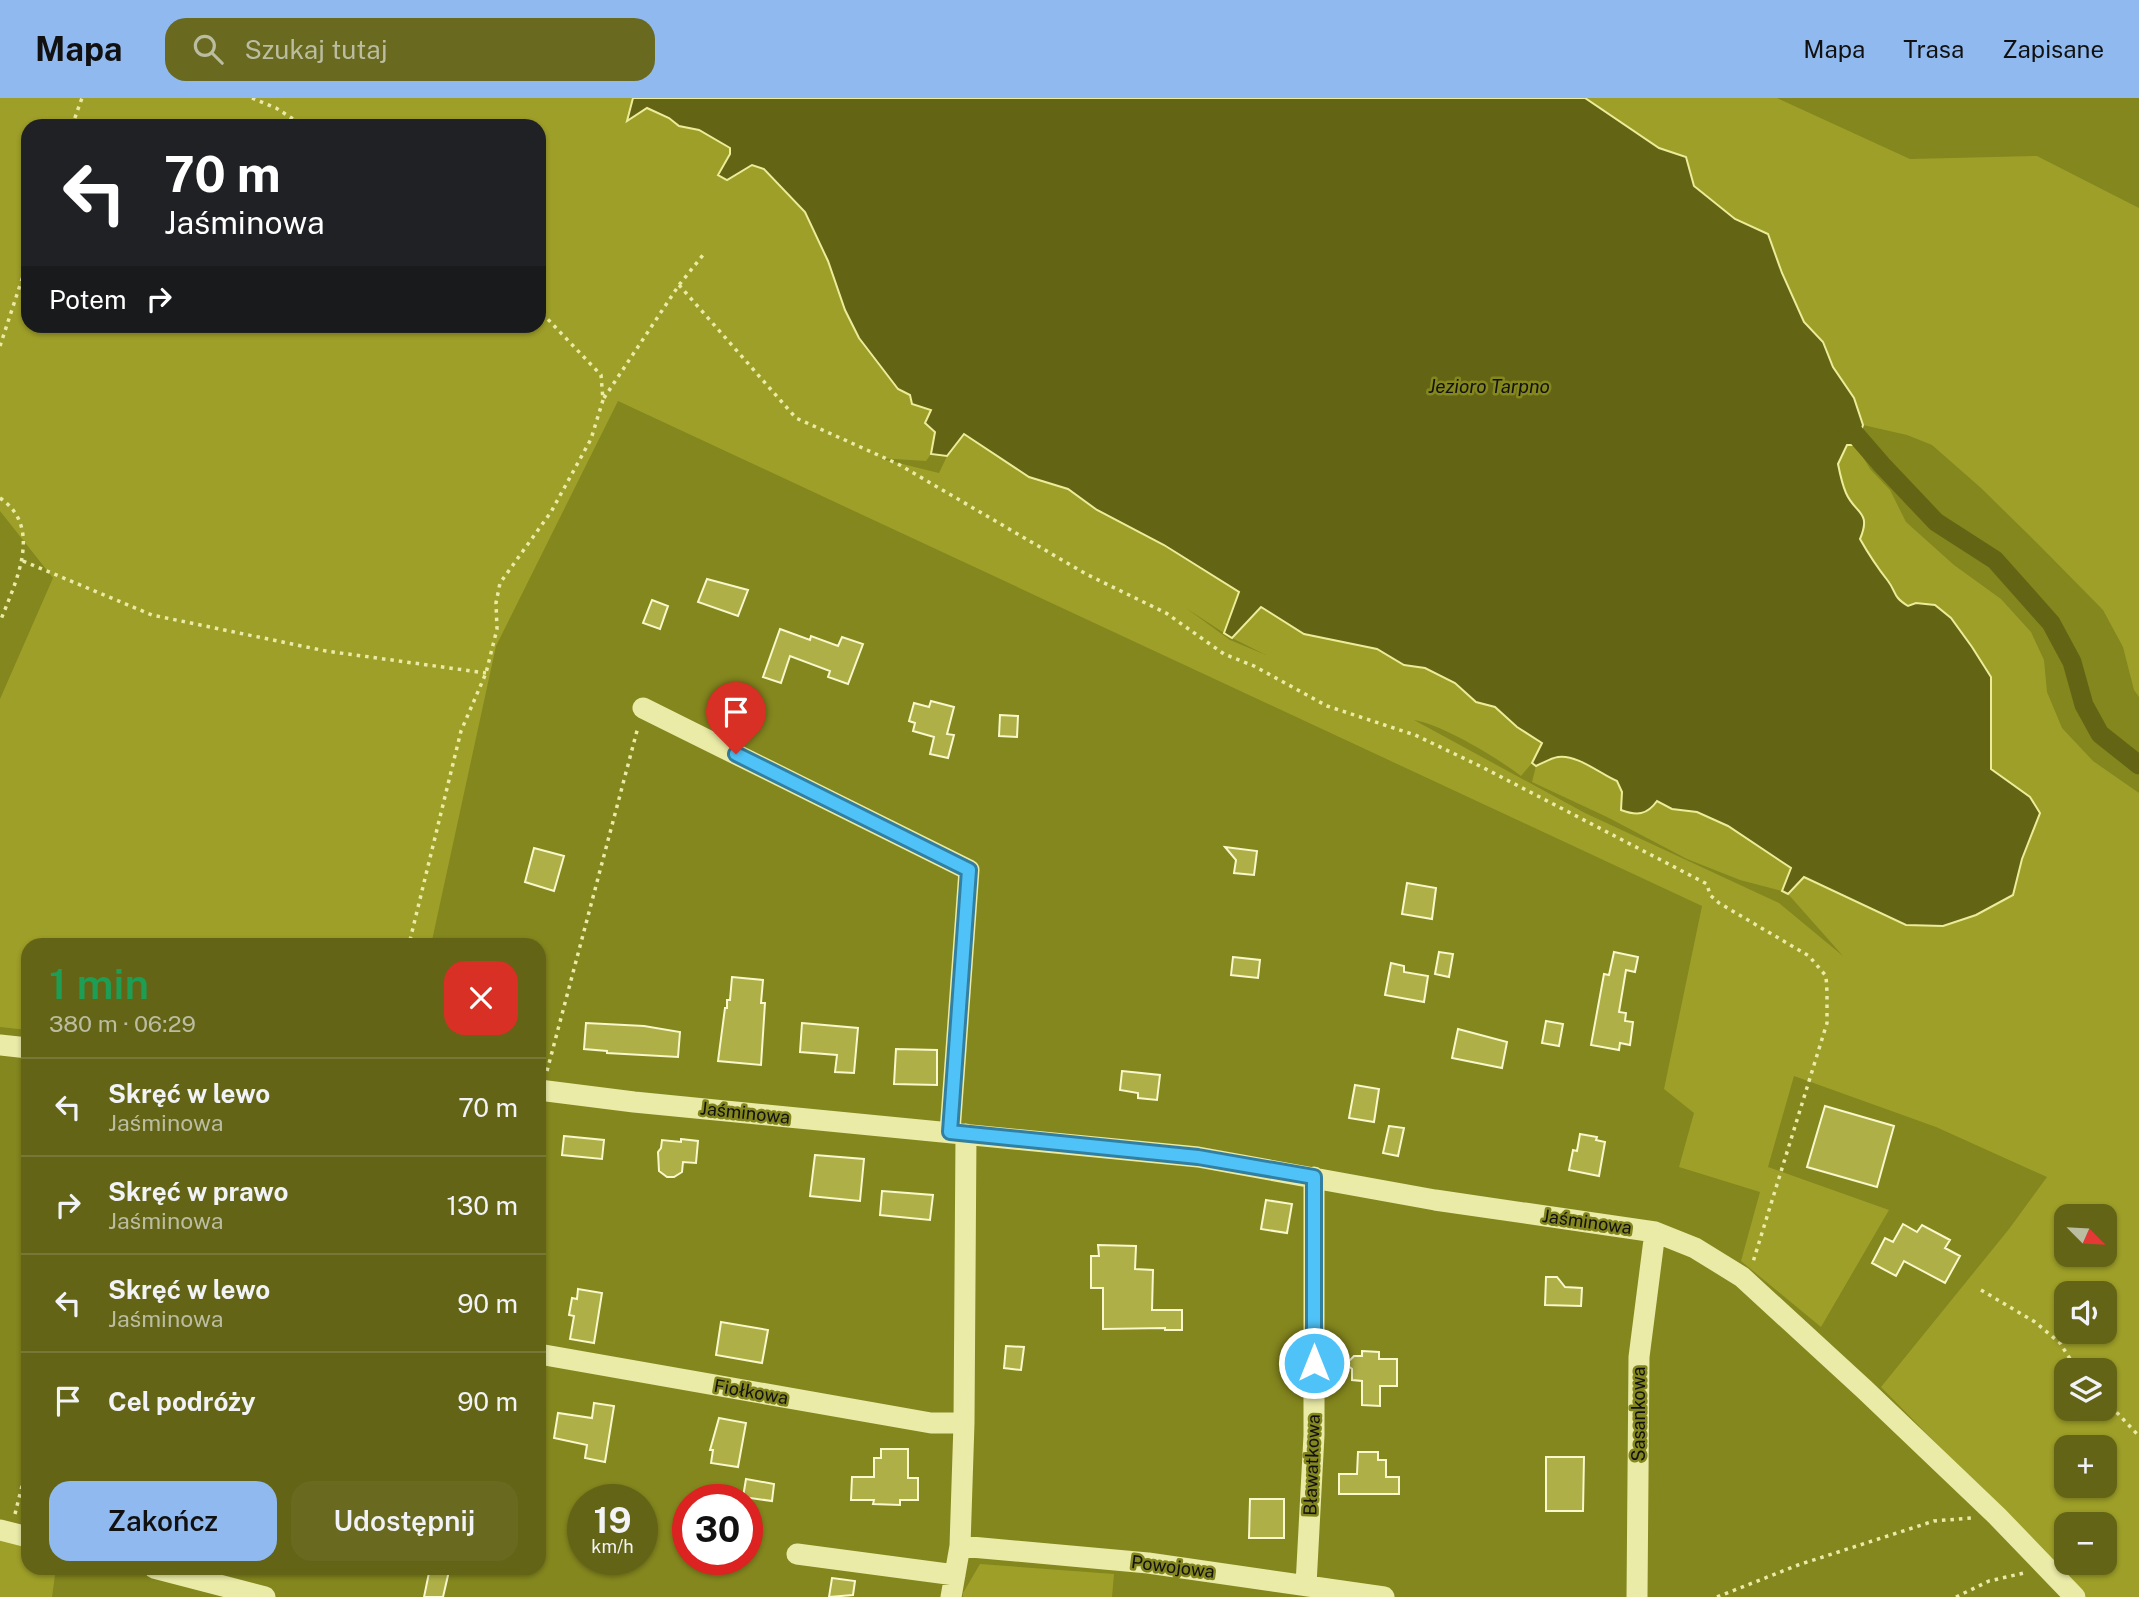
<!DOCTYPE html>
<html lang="pl">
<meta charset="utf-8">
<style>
:root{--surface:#636416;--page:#696a1f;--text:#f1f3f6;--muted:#bbbda1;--line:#777835;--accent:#90b9f0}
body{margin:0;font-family:"Public Sans",sans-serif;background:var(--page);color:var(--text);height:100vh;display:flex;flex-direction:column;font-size:26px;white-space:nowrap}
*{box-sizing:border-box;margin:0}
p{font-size:23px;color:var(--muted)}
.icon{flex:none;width:38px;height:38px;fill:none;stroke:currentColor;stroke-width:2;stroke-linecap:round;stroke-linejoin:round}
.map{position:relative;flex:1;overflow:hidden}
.panel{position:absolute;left:21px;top:840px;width:525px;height:637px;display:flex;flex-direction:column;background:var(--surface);border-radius:21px;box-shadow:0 2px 5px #0004}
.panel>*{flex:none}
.guide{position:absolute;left:21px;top:21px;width:525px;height:214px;border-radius:21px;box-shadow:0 2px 5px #0004;background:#202124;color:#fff;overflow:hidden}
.needle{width:46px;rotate:114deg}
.tools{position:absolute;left:2054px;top:1106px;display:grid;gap:14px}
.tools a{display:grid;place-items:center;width:63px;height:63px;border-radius:14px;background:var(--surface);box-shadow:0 2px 5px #0004;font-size:35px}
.speed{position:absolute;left:567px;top:1386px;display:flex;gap:14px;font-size:35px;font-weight:700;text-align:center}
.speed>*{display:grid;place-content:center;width:91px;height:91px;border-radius:50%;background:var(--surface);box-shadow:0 2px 5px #0004;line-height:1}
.speed small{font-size:18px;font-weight:400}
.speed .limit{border:10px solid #d22;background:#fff;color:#111}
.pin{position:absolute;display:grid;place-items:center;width:60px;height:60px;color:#fff;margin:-72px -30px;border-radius:50% 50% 50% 0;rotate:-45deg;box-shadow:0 0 7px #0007}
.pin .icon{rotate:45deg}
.me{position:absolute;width:77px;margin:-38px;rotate:0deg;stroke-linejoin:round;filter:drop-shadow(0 0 5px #0008)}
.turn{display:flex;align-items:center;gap:24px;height:147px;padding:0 28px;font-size:32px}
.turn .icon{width:91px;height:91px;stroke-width:2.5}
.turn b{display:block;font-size:49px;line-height:60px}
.then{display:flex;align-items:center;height:66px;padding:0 28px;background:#0003;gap:14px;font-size:26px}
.round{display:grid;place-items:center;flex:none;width:74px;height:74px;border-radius:21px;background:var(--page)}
.overview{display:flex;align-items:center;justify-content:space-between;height:119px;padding:0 28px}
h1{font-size:42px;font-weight:600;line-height:52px;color:#1e9e55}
.cta{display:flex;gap:14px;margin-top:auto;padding:14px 28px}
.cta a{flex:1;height:80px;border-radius:21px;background:var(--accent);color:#111;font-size:28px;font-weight:600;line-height:80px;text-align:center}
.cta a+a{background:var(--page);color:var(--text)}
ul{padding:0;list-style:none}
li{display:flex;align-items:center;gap:21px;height:98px;padding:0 28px;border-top:2px solid var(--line)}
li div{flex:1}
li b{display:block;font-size:26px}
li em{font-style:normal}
header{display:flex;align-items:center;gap:42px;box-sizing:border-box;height:98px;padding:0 35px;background:var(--accent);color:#111}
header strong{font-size:33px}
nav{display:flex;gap:38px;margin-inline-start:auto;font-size:24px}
.search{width:490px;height:63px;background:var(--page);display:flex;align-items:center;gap:18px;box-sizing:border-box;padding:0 24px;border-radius:21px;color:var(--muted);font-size:26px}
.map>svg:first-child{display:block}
.green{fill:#9e9f28;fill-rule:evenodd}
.water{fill:#636514;stroke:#ecec9a;stroke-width:2}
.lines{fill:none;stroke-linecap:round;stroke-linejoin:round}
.canal{stroke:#636514;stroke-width:19}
.building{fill:#aeaf46;stroke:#f8f8cc;stroke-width:2}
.path{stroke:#eaeba7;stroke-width:3.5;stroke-dasharray:3.5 5;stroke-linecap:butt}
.minor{stroke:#eaeba7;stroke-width:21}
.route-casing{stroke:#337fa1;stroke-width:18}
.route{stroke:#4fc3f7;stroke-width:12}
.labels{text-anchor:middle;stroke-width:5;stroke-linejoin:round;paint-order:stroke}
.street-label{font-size:18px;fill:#111;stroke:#84861e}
.water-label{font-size:19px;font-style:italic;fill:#111;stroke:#84861e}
</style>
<header>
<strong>Mapa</strong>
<div class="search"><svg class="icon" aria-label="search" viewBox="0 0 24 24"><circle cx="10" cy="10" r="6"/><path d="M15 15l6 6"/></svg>Szukaj tutaj</div>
<nav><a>Mapa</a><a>Trasa</a><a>Zapisane</a></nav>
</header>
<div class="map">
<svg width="2139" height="1499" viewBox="0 0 2139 1499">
<rect width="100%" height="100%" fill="#84861e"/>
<path class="green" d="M 0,0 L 633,0 L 627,23 L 647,10 L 669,20 L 679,28 L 699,32 L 730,50 L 730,56 L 719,77 L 727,82 L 752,67 L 764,71 L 805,114 L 828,163 L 845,212 L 863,247 L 897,291 L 910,297 L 931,312 L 926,325 L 935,334 L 931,356 L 926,363 L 878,360 L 939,375 L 947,358 L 963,336 L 1029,379 L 1068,391 L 1097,412 L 1164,447 L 1239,494 L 1224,535 L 1186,510 L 1230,542 L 1266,557 L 1232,540 L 1261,509 L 1304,536 L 1377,551 L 1404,567 L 1425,570 L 1455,585 L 1476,604 L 1495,609 L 1517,629 L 1543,646 L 1532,665 L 1521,678 C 1496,659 1443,627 1414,622 L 1585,715 L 1779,805 L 1843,858 L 1788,796 L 1803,779 L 1906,827 L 1976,817 L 2013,797 L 2022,761 L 2030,699 L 1991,671 L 1991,579 L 1898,502 L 1890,486 L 1875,469 L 1860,441 C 1872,414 1855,415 1846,395 C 1842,386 1840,376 1838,366 L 1847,347 L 1856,347 L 1870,371 L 1890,392 L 1906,424 L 1954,467 L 2001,501 L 2031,534 L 2044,562 L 2047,594 L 2062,630 L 2093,663 L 2139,695 L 2139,1499 L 2086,1499 L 1881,1289 L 2009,1131 L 2047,1079 L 1936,1029 L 1794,978 L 1768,1069 L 1889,1112 L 1821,1229 L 1741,1163 L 1760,1094 L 1679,1069 L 1694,1015 L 1664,991 L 1702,808 L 618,303 L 496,548 L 431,847 L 28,847 L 28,932 L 0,929 L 0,601 L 53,480 L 0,413 ZM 28,28 L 539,28 L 539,228 L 28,228 ZM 2067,1118 L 2105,1118 L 2105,1157 L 2067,1157 ZM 2067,1195 L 2105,1195 L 2105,1234 L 2067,1234 ZM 2067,1272 L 2105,1272 L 2105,1311 L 2067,1311 ZM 2067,1349 L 2105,1349 L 2105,1388 L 2067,1388 ZM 2067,1426 L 2105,1426 L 2105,1465 L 2067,1465 Z
M 1585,0 L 1777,0 L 1910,61 L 2037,58 L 2139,110 L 2139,599 L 2134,592 L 2123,549 L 2103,512 L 2041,449 L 1981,390 L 1932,347 L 1907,337 L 1863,327 L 1854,300 L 1833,269 L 1823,244 L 1804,224 L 1782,175 L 1768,136 L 1735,121 L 1694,88 L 1686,59 L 1659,50 Z
M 1558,659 L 1577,661 L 1601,676 L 1617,683 L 1622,695 L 1621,712 L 1642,716 L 1657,703 C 1675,712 1681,709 1698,714 C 1731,724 1764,749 1791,770 L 1782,793 L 1740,782 L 1687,761 L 1607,719 L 1532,684 L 1536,668 Z
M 0,1423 L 28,1430 L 28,1470 L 56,1470 L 52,1499 L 0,1499 Z
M 980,1466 L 1114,1476 L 1112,1499 L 963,1499 L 963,1495 Z"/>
<path class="water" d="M 633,0 L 1585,0 L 1659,50 L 1686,59 L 1694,88 L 1735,121 L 1768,136 L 1782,175 L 1804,224 L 1823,244 L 1833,269 L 1854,300 L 1863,327 L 1856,347 L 1847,347 L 1838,366 C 1840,376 1842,386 1846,395 C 1855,416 1872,413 1860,441 C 1869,457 1877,469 1888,483 C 1897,495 1892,498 1908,508 L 1916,505 L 1935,507 L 1951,520 L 1972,549 L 1991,579 L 1991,671 L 2030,699 L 2040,715 L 2022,761 L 2013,797 L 1976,817 L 1943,828 L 1906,827 L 1804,779 L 1788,796 L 1782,793 L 1791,770 L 1728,728 L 1697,714 L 1672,711 L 1657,703 C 1647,717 1637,718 1621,712 L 1622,694 L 1617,683 C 1600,676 1577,656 1558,659 C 1551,660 1543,665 1536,668 L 1532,665 L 1542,645 L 1517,629 L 1495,609 L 1476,604 L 1455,585 L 1425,570 L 1404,567 L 1377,551 L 1304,536 L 1261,509 L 1232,540 L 1224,535 L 1239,494 L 1164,447 L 1097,412 L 1068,391 L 1029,379 L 964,336 L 947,358 L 931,356 L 935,334 L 925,325 L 931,312 L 912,306 L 910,297 L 898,291 L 859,240 L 845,212 L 828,163 L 805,114 L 764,71 L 752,67 L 727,82 L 718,77 L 730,56 L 730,50 L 699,32 L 679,28 L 669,20 L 647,10 L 627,23 Z"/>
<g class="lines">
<path class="canal" d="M 1843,322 L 1882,367 L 1936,424 L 1995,462 L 2051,525 L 2072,564 L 2084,607 L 2100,636 L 2139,667"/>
</g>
<path class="building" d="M 707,481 L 748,492 L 738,518 L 698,504 Z
M 652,502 L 668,508 L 660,531 L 643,525 Z
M 780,531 L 810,542 L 811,538 L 838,548 L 842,539 L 863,546 L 848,586 L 828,579 L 830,573 L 790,558 L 781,585 L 763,579 Z
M 931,603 L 954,609 L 947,636 L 954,637 L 948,660 L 930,656 L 934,639 L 913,633 L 915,625 L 909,623 L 914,605 L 929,609 Z
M 1000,617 L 1018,618 L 1017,639 L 999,638 Z
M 1225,749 L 1257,753 L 1254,777 L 1234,775 L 1236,762 Z
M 534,750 L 564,758 L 554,793 L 525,784 Z
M 1407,785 L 1436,790 L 1432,821 L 1402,816 Z
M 1439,854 L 1453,856 L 1449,879 L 1435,876 Z
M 1614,854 L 1638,859 L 1635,874 L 1626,872 L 1619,914 L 1626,915 L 1625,923 L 1633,924 L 1630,947 L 1620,945 L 1619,952 L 1591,947 L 1604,876 L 1609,877 Z
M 1233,859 L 1260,862 L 1258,880 L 1231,877 Z
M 1391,865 L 1404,868 L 1404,874 L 1428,878 L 1424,904 L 1385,897 Z
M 732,879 L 763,882 L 761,905 L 765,905 L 761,967 L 718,963 L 725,910 L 727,910 L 727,902 L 730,902 Z
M 1546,923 L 1563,926 L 1559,948 L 1542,945 Z
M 586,925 L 644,928 L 680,934 L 678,959 L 607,955 L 607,953 L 584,951 Z
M 802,925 L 858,930 L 854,975 L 835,974 L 837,957 L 800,954 Z
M 1458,931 L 1507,944 L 1502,970 L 1452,960 Z
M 896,951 L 937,952 L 937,987 L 894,986 Z
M 1122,973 L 1160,977 L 1157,1002 L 1138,1000 L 1138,995 L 1120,992 Z
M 1355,987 L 1379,991 L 1374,1024 L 1349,1020 Z
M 1825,1008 L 1894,1028 L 1877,1089 L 1807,1069 Z
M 1389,1028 L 1404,1030 L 1398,1058 L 1383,1055 Z
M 1580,1036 L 1597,1039 L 1596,1042 L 1605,1044 L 1599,1078 L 1569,1072 L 1573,1052 L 1577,1053 Z
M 564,1038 L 604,1042 L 602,1061 L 562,1057 Z
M 681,1041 L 698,1043 L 696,1065 L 683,1064 L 682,1074 L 674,1079 L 667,1079 L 659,1073 L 658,1054 L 661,1050 L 662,1042 L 681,1044 Z
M 815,1057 L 864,1061 L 860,1103 L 810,1098 Z
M 882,1093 L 933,1097 L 930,1122 L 880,1117 Z
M 1266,1102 L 1292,1106 L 1287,1135 L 1261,1131 Z
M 1903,1126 L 1917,1134 L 1922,1127 L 1950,1142 L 1945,1150 L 1960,1158 L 1945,1185 L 1904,1163 L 1896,1178 L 1872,1165 L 1885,1140 L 1893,1144 Z
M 1098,1147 L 1136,1148 L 1135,1171 L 1153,1172 L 1152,1212 L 1182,1212 L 1182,1232 L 1165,1232 L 1165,1230 L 1103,1231 L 1103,1190 L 1091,1190 L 1091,1158 L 1099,1158 Z
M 1546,1179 L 1557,1179 L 1565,1189 L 1582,1190 L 1581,1208 L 1545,1207 Z
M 578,1191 L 602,1195 L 594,1245 L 570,1241 L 574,1218 L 569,1217 L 572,1200 L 577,1201 Z
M 721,1224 L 768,1232 L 762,1265 L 716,1257 Z
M 1006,1248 L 1024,1249 L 1021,1272 L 1004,1270 Z
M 1362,1253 L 1379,1254 L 1379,1261 L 1397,1261 L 1397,1288 L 1380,1288 L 1380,1308 L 1362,1307 L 1362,1283 L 1352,1282 L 1352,1271 L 1346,1266 L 1354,1258 L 1362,1258 Z
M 594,1305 L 614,1308 L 605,1364 L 585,1360 L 587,1347 L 554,1340 L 558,1315 L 592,1320 Z
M 719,1320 L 746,1325 L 738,1369 L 711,1365 L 713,1352 L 710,1352 Z
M 881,1351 L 908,1351 L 908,1380 L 918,1380 L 918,1402 L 900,1402 L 900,1407 L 873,1406 L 874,1402 L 851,1402 L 852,1379 L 874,1379 L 874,1360 L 881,1360 Z
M 1358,1354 L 1378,1354 L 1378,1362 L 1386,1362 L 1386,1379 L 1399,1379 L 1399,1396 L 1339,1396 L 1339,1376 L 1357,1376 Z
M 1546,1359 L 1584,1359 L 1583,1413 L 1546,1413 Z
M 746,1381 L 774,1386 L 772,1403 L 743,1399 Z
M 1250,1401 L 1284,1401 L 1284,1440 L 1249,1440 Z
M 430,1470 L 449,1473 L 443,1499 L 424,1499 Z
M 832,1480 L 855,1483 L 853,1497 L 829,1499 Z"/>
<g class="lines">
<path class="path" d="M 252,0 L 276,10 L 304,28
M 72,28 L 82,0
M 679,187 L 796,320 L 898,366 L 1086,476 L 1166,515 L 1224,556 L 1254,568 L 1327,608 L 1415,637 L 1482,669 L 1707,786 L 1710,797 L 1719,805 L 1809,858 L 1826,878 L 1827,894 L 1827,925 L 1753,1164
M 0,248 L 28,163
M 604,300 L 679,187 L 703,157
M 0,400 C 44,430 15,485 0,524
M 23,463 L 152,517 L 326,553 L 486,575
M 410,842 L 461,633 L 486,575 L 497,531 L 496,505 L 500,485 L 551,414 L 591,341 L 603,302 L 601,277 L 539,212
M 547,973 L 638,629
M 1981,1192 L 2035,1224 L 2060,1245 L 2077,1272
M 2105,1302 L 2139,1338
M 15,1416 L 28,1364
M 1717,1499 L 1798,1467 L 1934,1423 L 1971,1420
M 1956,1499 L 1989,1483 L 2024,1475"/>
<path class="minor" d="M 643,610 L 969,772 L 950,1034
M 0,947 L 28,950
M 539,992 L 634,1004 L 1198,1059 L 1435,1102 L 1655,1134 L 1695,1150 L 1742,1179 L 1864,1291 L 1997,1418 L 2075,1499
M 539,1256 L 931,1325 L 964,1325
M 0,1432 L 28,1439
M 960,1448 L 1148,1465 L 1384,1499
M 797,1456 L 955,1477
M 154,1470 L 265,1499
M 1306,1487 L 1314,1337 L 1314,1079
M 951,1499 L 960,1448 L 964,1325 L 966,1036
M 1637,1499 L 1639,1259 L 1655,1134"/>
</g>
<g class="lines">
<defs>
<path id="route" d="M 736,656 L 969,772 L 950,1034 L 1198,1059 L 1314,1079 L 1314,1265"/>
</defs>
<use href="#route" class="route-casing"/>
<use href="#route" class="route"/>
</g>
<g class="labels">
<g class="street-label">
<text transform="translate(745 1015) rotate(6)" y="6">Jaśminowa</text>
<text transform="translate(1587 1124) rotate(8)" y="6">Jaśminowa</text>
<text transform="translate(751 1294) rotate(10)" y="6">Fiołkowa</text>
<text transform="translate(1639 1316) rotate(-90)" y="6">Sasankowa</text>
<text transform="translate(1312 1367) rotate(-88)" y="6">Bławatkowa</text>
<text transform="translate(1173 1469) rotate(7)" y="6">Powojowa</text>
</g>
<g class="water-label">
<text x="1489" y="295">Jezioro Tarpno</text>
</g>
</g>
</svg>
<div class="tools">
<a><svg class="needle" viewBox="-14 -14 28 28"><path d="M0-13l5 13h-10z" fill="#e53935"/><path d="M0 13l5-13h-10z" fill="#bbbda1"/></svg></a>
<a><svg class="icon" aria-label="sound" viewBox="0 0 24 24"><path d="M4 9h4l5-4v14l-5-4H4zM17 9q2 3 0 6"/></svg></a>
<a><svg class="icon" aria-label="layers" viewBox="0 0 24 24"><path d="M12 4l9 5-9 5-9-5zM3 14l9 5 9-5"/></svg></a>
<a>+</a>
<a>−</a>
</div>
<div class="speed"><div>19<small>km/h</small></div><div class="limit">30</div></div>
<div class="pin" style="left:736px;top:656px;background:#d93025"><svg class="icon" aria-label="arrive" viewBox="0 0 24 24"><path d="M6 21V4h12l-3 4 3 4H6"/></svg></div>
<svg class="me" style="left:1314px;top:1265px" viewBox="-20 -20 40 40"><circle r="17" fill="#4fc3f7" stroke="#fff" stroke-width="3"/><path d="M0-11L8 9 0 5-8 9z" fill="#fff"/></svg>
<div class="guide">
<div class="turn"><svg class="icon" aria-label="left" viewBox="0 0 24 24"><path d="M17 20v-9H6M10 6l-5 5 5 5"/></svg><div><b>70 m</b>Jaśminowa</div></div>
<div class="then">Potem<svg class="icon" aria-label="right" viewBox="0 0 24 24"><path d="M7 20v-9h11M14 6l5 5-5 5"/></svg></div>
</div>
<section class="panel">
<div class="overview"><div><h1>1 min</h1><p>380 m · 06:29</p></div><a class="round" style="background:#d93025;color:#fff"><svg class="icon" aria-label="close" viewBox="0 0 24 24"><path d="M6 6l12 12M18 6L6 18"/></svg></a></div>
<ul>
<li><svg class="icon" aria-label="left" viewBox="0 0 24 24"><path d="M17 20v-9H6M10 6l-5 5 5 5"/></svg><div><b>Skręć w lewo</b><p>Jaśminowa</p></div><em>70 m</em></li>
<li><svg class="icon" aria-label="right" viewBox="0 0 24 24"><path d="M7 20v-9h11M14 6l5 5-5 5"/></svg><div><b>Skręć w prawo</b><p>Jaśminowa</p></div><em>130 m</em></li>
<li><svg class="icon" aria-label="left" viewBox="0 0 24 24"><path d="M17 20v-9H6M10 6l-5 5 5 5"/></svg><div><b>Skręć w lewo</b><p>Jaśminowa</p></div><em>90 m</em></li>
<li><svg class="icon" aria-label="arrive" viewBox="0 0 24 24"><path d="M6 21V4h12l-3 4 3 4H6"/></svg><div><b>Cel podróży</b></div><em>90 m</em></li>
</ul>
<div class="cta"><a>Zakończ</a><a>Udostępnij</a></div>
</section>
</div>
